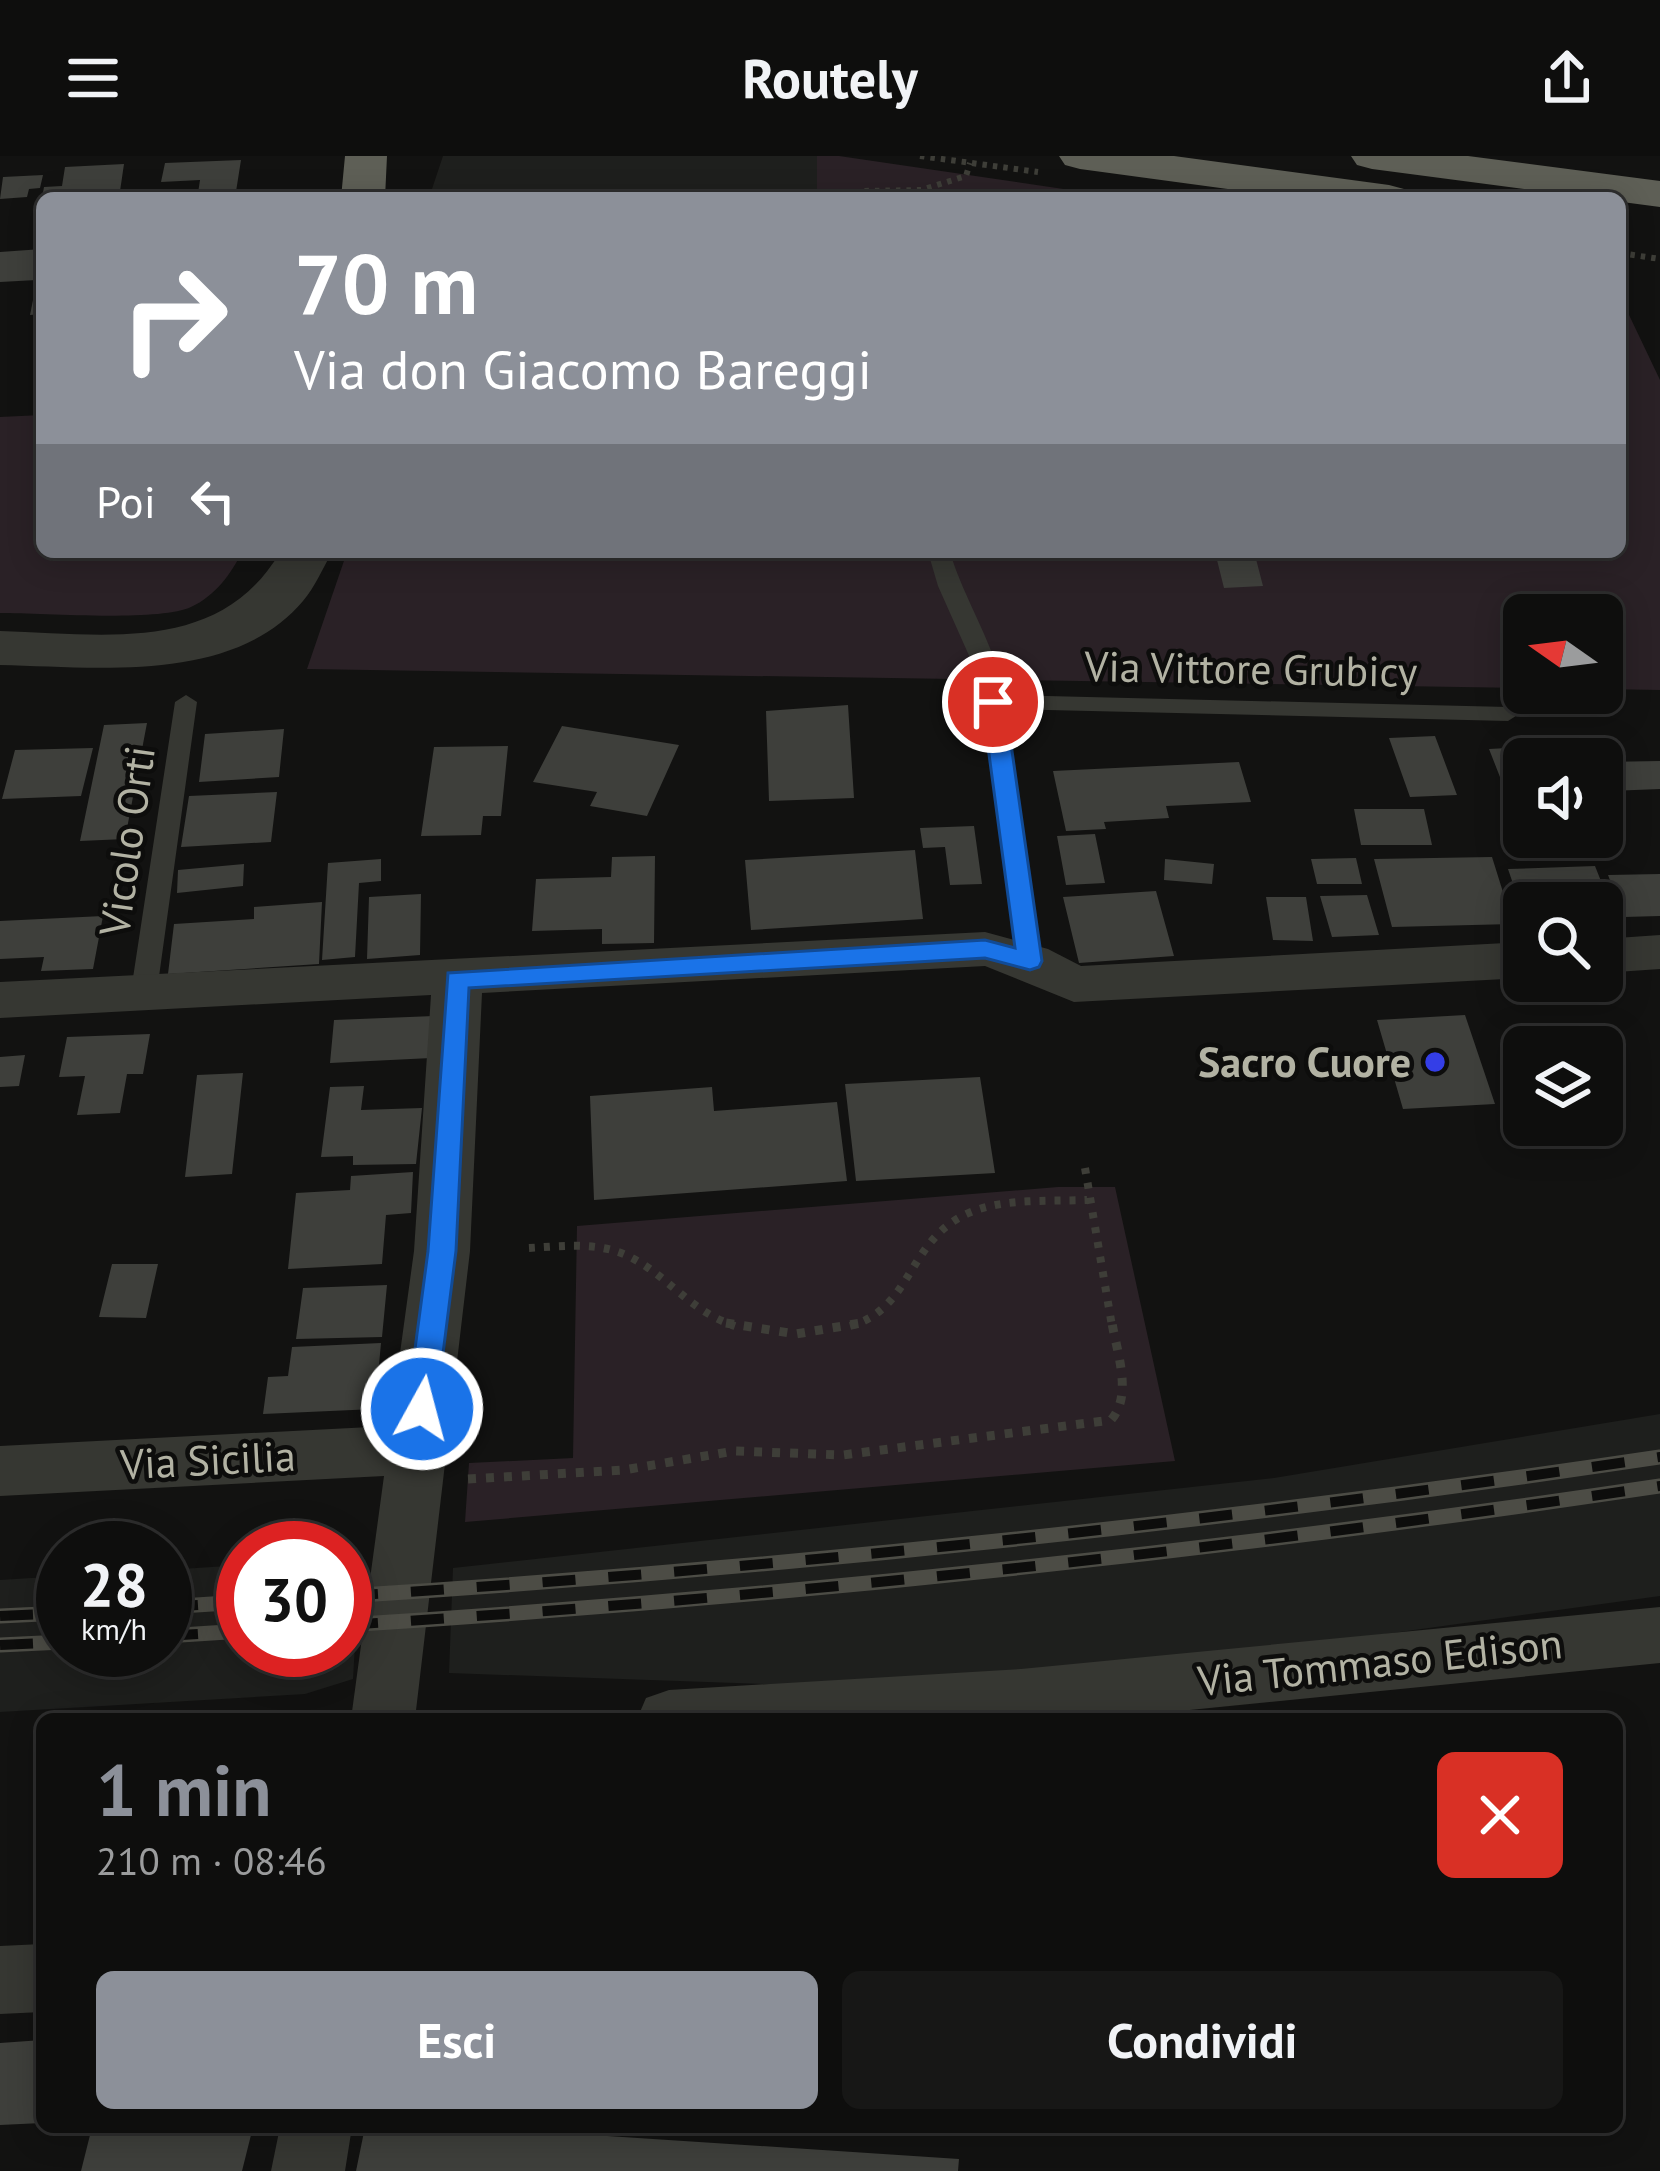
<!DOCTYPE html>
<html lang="it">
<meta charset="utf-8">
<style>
:root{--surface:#0e0e0d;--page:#171716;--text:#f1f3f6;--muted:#9b9c9d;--line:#2e2e2e;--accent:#8c9099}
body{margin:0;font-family:"PT Sans",sans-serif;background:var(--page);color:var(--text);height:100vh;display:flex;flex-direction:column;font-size:45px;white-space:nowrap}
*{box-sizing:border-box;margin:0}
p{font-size:39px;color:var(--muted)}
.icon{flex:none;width:66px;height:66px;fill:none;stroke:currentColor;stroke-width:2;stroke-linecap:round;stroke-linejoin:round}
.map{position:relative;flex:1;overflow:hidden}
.side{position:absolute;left:36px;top:1557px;width:1587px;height:420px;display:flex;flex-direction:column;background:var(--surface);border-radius:18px;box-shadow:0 6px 30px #0003,0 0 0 3px var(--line)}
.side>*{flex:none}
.guide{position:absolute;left:36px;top:36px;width:1590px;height:366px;border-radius:18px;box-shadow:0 6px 30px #0003,0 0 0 3px var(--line);background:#8c9099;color:#fff;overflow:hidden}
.needle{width:78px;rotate:284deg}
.tools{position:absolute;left:1503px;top:438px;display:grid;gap:24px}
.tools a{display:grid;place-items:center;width:120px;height:120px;border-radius:18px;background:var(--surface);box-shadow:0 6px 30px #0003,0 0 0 3px var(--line);font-size:60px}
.speed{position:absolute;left:36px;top:1365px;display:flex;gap:24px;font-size:60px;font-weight:700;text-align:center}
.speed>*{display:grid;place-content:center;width:156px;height:156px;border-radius:50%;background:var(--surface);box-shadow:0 6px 30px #0003,0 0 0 3px var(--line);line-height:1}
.speed small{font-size:30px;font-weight:400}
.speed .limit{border:18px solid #d22;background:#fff;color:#111}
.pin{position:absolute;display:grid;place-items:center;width:102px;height:102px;color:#fff;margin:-51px;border:6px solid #fff;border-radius:50%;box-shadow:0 3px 12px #0007}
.me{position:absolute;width:132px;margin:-66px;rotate:7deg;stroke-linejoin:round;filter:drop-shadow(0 0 9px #0008)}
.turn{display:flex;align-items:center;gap:42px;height:252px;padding:0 60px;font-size:54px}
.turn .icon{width:156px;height:156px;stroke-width:2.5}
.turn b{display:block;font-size:84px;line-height:102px}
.then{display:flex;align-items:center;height:114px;padding:0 60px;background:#0003;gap:24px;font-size:45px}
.round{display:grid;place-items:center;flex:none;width:126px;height:126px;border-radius:18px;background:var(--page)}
.summary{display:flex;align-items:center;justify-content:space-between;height:204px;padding:0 60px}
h1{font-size:72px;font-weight:700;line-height:90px;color:var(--accent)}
.button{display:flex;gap:24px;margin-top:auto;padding:24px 60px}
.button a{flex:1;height:138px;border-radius:18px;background:var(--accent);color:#fff;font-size:48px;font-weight:700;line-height:138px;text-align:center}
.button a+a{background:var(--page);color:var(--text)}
header{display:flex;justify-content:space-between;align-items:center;height:156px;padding:0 60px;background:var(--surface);font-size:54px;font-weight:700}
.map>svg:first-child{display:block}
.built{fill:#1e1f1d}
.green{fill:#2a2126}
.building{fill:#3e3f3b}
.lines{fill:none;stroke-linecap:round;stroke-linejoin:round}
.path-far2{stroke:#3e3e38;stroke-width:6;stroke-dasharray:4.5 6;stroke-linecap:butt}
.path-far1{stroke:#3e3e38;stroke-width:8;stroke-dasharray:6 9;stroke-linecap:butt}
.path{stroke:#3e3e38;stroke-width:9;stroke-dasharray:8 10;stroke-linecap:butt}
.service{fill:#363732;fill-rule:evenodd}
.minor{fill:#363732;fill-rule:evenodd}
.tertiary{fill:#363732;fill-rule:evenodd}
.trunk{fill:#5e5f56;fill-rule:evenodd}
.rail-casing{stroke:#4c4c45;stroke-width:15}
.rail{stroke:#0d0d0c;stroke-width:10;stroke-dasharray:33;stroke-linecap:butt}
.route{fill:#1a73e8;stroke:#114b97;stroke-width:3}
.poi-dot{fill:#343ee7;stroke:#0d0d0c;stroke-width:4.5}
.labels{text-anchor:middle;stroke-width:9;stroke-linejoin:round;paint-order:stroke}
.street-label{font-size:42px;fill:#b2b2a3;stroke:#0d0d0c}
.poi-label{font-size:42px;font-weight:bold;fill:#b2b2a3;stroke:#0d0d0c;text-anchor:end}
</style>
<header><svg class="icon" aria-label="menu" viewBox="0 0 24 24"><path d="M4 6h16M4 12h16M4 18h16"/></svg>Routely<svg class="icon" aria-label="share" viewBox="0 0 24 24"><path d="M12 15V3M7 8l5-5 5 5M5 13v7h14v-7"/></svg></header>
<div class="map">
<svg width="1660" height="2015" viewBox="0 0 1660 2015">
<rect width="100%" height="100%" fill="#121211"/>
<path class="built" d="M 443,0 L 817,0 L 817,42 L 429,42 Z
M 1660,1258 L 1660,1440 L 1033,1527 L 874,1532 L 449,1517 L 453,1412 L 1274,1322 Z
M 243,1409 L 243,1494 L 345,1494 L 345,1420 L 359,1419 L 353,1523 L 305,1538 L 0,1556 L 0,1424 L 63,1420 L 63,1494 L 165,1494 L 165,1414 Z"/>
<path class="green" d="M 817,0 L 839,0 L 1125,42 L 817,42 Z
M 1620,140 L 1660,224 L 1660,534 L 1602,533 L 1602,459 L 1524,459 L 1524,532 L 307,513 L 347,396 L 1620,396 Z
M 42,259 L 42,396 L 242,396 C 231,418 215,440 191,451 C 160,466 40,457 0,457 L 0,261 Z
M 1058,1031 L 1115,1031 L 1175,1305 L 465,1366 L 469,1307 L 573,1302 L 577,1070 Z"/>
<path class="building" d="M 241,4 L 235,42 L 156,42 L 156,38 L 198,37 L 200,24 L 161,26 L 165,7 Z
M 124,8 L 119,42 L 42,42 L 44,31 L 62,30 L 65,11 Z
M 43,19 L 40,32 L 29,33 L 27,41 L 0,43 L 3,21 Z
M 42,93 L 42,158 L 30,159 L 37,124 L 0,126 L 0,96 Z
M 1256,403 L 1263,430 L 1224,432 L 1217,404 Z
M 848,549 L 854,642 L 769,645 L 766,555 Z
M 147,567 L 125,683 L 80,685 L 104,569 Z
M 562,570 L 679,589 L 647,660 L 590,650 L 597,636 L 533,626 Z
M 284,573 L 279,621 L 199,626 L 205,578 Z
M 1435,580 L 1457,639 L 1410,641 L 1389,582 Z
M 1581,588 L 1587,603 L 1524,603 L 1524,643 L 1509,644 L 1489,593 Z
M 508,590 L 501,660 L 483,660 L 481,679 L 421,680 L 434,591 Z
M 93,592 L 81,640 L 2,643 L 15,594 Z
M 1660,605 L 1660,633 L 1610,635 L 1602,613 L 1602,606 Z
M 1239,606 L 1251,646 L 1166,650 L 1169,662 L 1104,666 L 1106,673 L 1066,675 L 1053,615 Z
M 277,636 L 271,686 L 181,691 L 189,640 Z
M 1354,653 L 1424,653 L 1432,689 L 1361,689 Z
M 974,670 L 982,728 L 950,729 L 945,691 L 923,692 L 920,672 Z
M 1095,678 L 1105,727 L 1066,729 L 1057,680 Z
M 915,694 L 923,763 L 751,774 L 745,704 Z
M 655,700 L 654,787 L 602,788 L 602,773 L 532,775 L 536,723 L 611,721 L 612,701 Z
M 1492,701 L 1513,768 L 1392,771 L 1374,703 Z
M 1356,702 L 1362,728 L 1317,728 L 1311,703 Z
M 381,703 L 381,725 L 359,727 L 355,801 L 322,804 L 328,707 Z
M 1165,703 L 1214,708 L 1212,728 L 1164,724 Z
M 244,708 L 243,730 L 177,737 L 178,714 Z
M 1595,710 L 1616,763 L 1602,763 L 1602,747 L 1524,747 L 1523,757 L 1508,713 Z
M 1660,718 L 1660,760 L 1624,761 L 1608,719 Z
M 1156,735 L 1174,800 L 1079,807 L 1063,741 Z
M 421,738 L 420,799 L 367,803 L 369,741 Z
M 1367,739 L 1379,779 L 1332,781 L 1320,740 Z
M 1266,741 L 1306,741 L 1313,785 L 1273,784 Z
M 322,746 L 319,808 L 168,818 L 174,768 L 254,763 L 254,751 Z
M 103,760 L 93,813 L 41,815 L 44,801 L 0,803 L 0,765 Z
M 1465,859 L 1495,948 L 1403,953 L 1377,864 Z
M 434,860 L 431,902 L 330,907 L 334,864 Z
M 150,878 L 143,918 L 127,918 L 120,957 L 77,959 L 85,920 L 59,921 L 67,881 Z
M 25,899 L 19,930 L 0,931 L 0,901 Z
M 243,917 L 232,1018 L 185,1021 L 197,919 Z
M 980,921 L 995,1017 L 856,1025 L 845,928 Z
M 364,930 L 361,954 L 422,952 L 416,1008 L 353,1009 L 353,1000 L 321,1001 L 330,931 Z
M 712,931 L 714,955 L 837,946 L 847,1025 L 594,1044 L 590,940 Z
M 413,1016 L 411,1057 L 386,1059 L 382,1108 L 288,1113 L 296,1037 L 350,1034 L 351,1020 Z
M 112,1108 L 158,1108 L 146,1162 L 99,1161 Z
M 387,1129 L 382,1181 L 296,1183 L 303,1132 Z
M 381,1187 L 375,1253 L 263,1258 L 268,1221 L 288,1220 L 292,1191 Z
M 42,1884 L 42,1967 L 0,1969 L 0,1887 Z
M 92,1971 L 253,1971 L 242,2015 L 81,2015 Z
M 365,1971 L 470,1971 L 959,2003 L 958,2015 L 356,2015 Z"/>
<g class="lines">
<path class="path-far2" d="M 920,0 L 1038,16
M 862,42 L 861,35 L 921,34 L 966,20 L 970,7
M 1620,97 L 1660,103"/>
<path class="path-far1" d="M 1085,1012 L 1112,1170
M 529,1092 C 563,1090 601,1085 632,1102 C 670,1122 690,1155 735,1170
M 850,1170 C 906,1155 908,1097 951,1067 C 988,1040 1044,1046 1087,1044"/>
<path class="path" d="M 726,1167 L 796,1178 L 861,1167
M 468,1323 L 624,1314 L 734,1295 L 843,1299 L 1111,1264 C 1133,1239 1117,1197 1112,1167"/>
<path class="service" d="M 928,396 L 950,396 C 964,444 996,490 1004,539 L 1508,551 L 1519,558 L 1508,565 L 1006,553 L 1043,805 L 1030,814 L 1017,805 L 979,522 L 938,430 Z
M 186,539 L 197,546 L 157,835 L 144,844 L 131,835 L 175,546 Z"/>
<path class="minor" d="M 985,776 L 1048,793 L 1081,810 L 1524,786 L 1524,822 L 1074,846 L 985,810 L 482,837 L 470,1095 L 415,1563 L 351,1563 L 384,1320 L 0,1340 L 0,1290 L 390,1270 L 414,1095 L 431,839 L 0,862 L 0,826 Z
M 1660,779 L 1660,813 L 1602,817 L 1602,783 Z
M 1660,1451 L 1660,1507 L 1100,1563 L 637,1563 L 646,1542 L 669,1534 L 1021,1513 Z
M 42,1788 L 42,1856 L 0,1858 L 0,1790 Z
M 280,1971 L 352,1971 L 345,2015 L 271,2015 Z"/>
<path class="tertiary" d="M 280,396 L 332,396 C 323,412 315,431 303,445 C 233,528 97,511 0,509 L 0,475 C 104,478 220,499 280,396 Z"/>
<path class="trunk" d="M 345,0 L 387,0 L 385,42 L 341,42 Z
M 1059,0 L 1174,0 L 1389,29 L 1404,33 L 1411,42 L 1294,42 L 1080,13 L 1065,9 Z
M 1351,0 L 1468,0 L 1660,25 L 1660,51 L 1372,13 L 1357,9 Z"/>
<defs>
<path id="rail" d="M 345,1440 C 786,1412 1223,1366 1660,1301
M 165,1451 L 243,1446
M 0,1460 L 63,1457
M 345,1469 C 786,1441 1223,1395 1660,1330
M 165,1480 L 243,1475
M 0,1489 L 63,1486"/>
</defs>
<use href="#rail" class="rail-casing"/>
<use href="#rail" class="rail"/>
</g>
<path class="route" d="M 993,539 L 1005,546 L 1042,805 L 1039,811 L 1030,814 L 985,802 L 469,832 L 456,1095 L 436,1253 L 432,1262 L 411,1262 L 407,1253 L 428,1095 L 448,817 L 985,784 L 1015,792 L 982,546 Z"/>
<circle class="poi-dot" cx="1435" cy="906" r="12"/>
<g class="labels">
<g class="street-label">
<text transform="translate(1251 513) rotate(1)" y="15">Via Vittore Grubicy</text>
<text transform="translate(127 685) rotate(-82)" y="15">Vicolo Orti</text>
<text transform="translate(208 1304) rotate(-3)" y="15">Via Sicilia</text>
<text transform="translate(1380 1506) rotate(-6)" y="15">Via Tommaso Edison</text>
</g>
<g class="poi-label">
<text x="1411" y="921">Sacro Cuore</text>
</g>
</g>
</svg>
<div class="tools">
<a><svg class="needle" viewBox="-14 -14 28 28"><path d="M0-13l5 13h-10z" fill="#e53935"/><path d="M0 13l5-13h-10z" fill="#9b9c9d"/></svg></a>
<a><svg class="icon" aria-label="sound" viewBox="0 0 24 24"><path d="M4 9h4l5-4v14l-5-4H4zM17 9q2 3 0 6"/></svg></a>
<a><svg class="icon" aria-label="search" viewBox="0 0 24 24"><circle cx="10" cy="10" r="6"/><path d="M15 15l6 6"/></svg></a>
<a><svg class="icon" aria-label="layers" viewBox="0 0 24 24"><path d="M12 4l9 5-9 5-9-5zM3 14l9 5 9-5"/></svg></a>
</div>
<div class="speed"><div>28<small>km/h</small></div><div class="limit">30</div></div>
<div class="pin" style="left:993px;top:546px;background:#d93025"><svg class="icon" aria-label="arrive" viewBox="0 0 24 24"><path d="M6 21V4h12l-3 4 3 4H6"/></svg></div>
<svg class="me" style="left:422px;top:1253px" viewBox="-20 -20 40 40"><circle r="17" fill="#1a73e8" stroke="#fff" stroke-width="3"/><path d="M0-11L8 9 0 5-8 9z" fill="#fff"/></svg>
<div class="guide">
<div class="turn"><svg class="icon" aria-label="right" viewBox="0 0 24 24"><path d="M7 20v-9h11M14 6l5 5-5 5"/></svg><div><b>70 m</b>Via don Giacomo Bareggi</div></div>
<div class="then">Poi<svg class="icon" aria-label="left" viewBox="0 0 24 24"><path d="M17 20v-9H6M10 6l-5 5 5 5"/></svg></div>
</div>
<section class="side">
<div class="summary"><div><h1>1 min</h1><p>210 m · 08:46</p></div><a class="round" style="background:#d93025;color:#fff"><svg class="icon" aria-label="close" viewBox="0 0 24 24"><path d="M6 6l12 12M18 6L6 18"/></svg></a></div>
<div class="button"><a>Esci</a><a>Condividi</a></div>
</section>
</div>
